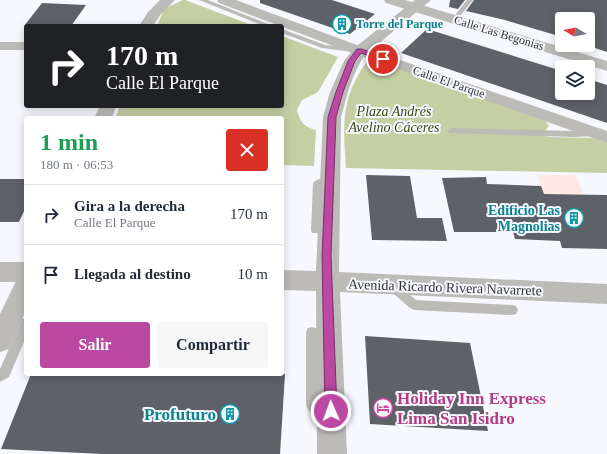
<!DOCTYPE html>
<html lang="es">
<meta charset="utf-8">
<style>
:root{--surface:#fff;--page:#f6f6f7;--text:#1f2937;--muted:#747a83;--line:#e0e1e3;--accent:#bb48a1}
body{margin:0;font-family:Georgia,serif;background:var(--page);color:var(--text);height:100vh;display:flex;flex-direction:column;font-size:15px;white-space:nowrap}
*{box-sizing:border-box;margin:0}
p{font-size:13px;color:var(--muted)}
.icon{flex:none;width:22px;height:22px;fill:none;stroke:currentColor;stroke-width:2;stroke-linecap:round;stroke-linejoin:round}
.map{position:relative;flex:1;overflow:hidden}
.details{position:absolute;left:24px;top:116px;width:260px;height:260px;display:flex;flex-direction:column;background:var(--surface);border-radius:4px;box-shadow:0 2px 10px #0003}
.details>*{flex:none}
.guide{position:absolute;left:24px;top:24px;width:260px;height:84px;border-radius:4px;box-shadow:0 2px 10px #0003;background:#202124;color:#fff;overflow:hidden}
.needle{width:26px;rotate:280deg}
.controls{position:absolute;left:555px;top:12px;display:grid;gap:8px}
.controls a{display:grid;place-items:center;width:40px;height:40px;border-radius:4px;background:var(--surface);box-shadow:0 2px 10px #0003;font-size:20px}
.pin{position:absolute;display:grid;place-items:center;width:34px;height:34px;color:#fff;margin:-17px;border:2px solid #fff;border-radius:50%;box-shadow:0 1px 4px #0007}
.me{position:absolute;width:44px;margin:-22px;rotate:358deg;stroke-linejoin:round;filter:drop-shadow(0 0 3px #0008)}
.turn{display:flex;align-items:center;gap:14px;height:84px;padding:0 16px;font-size:18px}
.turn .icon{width:52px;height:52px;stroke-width:2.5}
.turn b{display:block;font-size:28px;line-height:34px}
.round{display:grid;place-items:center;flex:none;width:42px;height:42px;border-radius:4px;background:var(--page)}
.summary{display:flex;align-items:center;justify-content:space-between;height:68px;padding:0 16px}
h1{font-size:24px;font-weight:600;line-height:30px;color:#1e9e55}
.button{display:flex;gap:8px;margin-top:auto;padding:8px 16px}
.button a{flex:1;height:46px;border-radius:4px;background:var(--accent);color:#fff;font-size:16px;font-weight:600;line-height:46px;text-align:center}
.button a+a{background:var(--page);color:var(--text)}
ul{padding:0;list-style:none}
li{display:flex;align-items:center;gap:12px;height:60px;padding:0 16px;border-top:1px solid var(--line)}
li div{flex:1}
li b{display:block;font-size:15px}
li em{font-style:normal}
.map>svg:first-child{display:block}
.industrial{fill:#fee9e6}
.green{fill:#c5cfa3}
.building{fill:#5e6167}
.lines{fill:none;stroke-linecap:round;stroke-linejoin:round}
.service{fill:#bcbbb8;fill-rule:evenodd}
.minor{fill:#bcbbb8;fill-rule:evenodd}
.tertiary{fill:#bcbbb8;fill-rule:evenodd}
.route{fill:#bb48a1;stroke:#7a2f69}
.labels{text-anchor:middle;stroke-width:4;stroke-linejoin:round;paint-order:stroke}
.far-culture-label{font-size:12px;font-weight:bold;fill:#0d838f;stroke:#f6f8fe;text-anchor:start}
.far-street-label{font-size:12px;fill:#313335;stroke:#f6f8fe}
.park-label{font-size:14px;font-style:italic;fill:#3d4611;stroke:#f6f8fe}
.culture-label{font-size:14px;font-weight:bold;fill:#0d838f;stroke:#f6f8fe;text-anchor:end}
.street-label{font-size:14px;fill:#313335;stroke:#f6f8fe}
.near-hotel-label{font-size:17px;font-weight:bold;fill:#b23c85;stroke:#f6f8fe;text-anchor:start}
.near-culture-label{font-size:17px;font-weight:bold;fill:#0d838f;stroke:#f6f8fe;text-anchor:end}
</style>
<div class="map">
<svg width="607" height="454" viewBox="0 0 607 454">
<rect width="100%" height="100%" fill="#f6f8fe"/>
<path class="industrial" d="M 537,175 L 575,175 L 584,194 L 544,194 Z"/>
<path class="green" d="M 183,0 L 185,0 L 254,26 L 157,26 L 164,9 Z
M 282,36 L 338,57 L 318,92 L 302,100 L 297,110 C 300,122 304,127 316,130 L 314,166 L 282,165 L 282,118 L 115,118 L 120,106 L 282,106 Z
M 371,61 L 381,63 L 544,120 L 549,125 L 544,133 L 548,137 L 594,138 L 607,143 L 607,173 L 346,168 C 344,133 340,105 359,74 C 362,68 364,63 371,61 Z"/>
<path class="building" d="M 260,0 L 332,0 L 375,14 L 350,34 L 260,3 Z
M 450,0 L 465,0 L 458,9 L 449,7 Z
M 474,0 L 607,0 L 607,52 L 586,45 L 588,45 L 588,19 L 562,19 L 562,37 L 505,20 L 466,11 Z
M 42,3 L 86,5 L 71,26 L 24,26 Z
M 427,29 L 562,71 L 562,93 L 588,93 L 588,79 L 607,85 L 607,123 L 401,53 Z
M 366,175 L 410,176 L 417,218 L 442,218 L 447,241 L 372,240 Z
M 486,177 L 487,184 L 541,186 L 544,194 L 607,195 L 607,249 L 562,248 L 560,241 L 515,239 L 513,232 L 454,232 L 442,178 Z
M 0,179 L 26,179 L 26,207 L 19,222 L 0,222 Z
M 365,336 L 470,343 L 488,431 L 370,424 Z
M 31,374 L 285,374 L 280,454 L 102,454 L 1,449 Z"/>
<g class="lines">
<path class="service" d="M 199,0 L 208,0 L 273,26 L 264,26 Z
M 467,0 L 473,0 L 457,20 L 453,20 L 452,19 Z
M 282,29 L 325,45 L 353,48 L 357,50 L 353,52 L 322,48 L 282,33 Z
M 451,128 L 575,131 L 593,130 L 597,133 L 593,136 L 575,137 L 448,133 L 447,131 Z
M 330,175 L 335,178 L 333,180 L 323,185 L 321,230 L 320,233 L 312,233 L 311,230 L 313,183 L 315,181 Z
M 392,281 L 396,283 L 416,300 L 512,305 L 516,306 L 518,310 L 516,314 L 512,315 L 414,310 L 410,308 L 388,289 L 387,286 L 388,283 Z
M 26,318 L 26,337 L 9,377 L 0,382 L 0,369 L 22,319 Z
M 312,327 L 316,328 L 318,332 L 318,402 L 331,415 L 333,420 L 331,425 L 326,427 C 318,423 309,413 306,405 L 306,332 L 308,328 Z"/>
<path class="minor" d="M 160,0 L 175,0 L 161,14 L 153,26 L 139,26 L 148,12 Z
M 217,0 L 236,0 L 365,48 L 607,131 L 607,143 L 355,54 L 219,3 Z
M 384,0 L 405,0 L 607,61 L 607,71 L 386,3 Z
M 0,42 L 26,42 L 26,50 L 0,50 Z
M 100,106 L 116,106 L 112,118 L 94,118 Z
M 26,274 L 26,310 L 9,349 L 0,352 L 0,314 L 18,277 Z"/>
<path class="tertiary" d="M 415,0 L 431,0 L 366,54 C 352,72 347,96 341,117 L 339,272 L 607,284 L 607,304 L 340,292 L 347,454 L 317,454 L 316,291 L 282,290 L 282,270 L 316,271 L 323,117 L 330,92 L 344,61 L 354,48 Z
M 0,262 L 26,262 L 26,282 L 0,282 Z"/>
</g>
<path class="route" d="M 357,49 L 362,49 L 386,59 L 383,61 L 361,53 L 355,61 L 343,92 L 336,117 L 331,256 L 337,411 L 335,415 L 331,417 L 327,415 L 325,411 L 322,256 L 328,117 L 336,92 L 348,61 Z"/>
<defs>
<symbol id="building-ring" viewBox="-11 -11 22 22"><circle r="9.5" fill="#f6f8fe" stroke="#0f9aa8" stroke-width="1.5"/><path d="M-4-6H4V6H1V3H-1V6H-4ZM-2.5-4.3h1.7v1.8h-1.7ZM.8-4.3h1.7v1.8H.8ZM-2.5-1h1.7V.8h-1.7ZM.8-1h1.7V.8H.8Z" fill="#0f9aa8"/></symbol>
<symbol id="hotel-ring" viewBox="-11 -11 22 22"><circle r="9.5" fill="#f6f8fe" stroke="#d1479c" stroke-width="1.5"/><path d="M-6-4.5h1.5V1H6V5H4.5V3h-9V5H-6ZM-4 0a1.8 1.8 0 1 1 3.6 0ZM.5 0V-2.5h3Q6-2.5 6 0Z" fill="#d1479c"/></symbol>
</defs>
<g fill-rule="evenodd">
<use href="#building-ring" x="331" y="13" width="22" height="22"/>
<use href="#building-ring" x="563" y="207" width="22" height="22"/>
<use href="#hotel-ring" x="372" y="397" width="22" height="22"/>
<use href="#building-ring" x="219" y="403" width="22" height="22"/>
</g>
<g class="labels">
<g class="far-culture-label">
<text x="356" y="28">Torre del Parque</text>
</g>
<g class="far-street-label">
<text transform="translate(499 33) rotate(17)" y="4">Calle Las Begonias</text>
<text transform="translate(449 82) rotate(19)" y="4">Calle El Parque</text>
</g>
<g class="park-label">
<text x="394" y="116">Plaza Andrés<tspan x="394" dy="16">Avelino Cáceres</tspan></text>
</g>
<g class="culture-label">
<text x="560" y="215">Edificio Las<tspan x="560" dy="16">Magnolias</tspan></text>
</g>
<g class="street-label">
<text transform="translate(445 287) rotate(2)" y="5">Avenida Ricardo Rivera Navarrete</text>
</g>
<g class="near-hotel-label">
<text x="397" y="404">Holiday Inn Express<tspan x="397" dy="20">Lima San Isidro</tspan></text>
</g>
<g class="near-culture-label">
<text x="216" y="420">Profuturo</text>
</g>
</g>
</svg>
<div class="controls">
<a><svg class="needle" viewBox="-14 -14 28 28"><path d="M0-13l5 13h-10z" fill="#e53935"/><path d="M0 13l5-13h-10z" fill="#747a83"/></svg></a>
<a><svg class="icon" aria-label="layers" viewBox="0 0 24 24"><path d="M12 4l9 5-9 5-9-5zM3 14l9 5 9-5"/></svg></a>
</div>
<div class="pin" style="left:383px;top:59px;background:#d93025"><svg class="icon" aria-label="arrive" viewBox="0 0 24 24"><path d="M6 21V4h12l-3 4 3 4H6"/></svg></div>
<svg class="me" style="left:331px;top:411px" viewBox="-20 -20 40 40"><circle r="17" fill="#bb48a1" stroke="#fff" stroke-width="3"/><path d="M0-11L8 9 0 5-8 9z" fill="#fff"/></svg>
<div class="guide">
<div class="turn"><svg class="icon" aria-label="right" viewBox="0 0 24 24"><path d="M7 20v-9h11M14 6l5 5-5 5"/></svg><div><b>170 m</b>Calle El Parque</div></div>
</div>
<section class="details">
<div class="summary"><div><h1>1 min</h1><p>180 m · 06:53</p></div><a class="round" style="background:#d93025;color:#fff"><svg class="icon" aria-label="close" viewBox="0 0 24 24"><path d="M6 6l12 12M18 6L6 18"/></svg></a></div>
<ul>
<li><svg class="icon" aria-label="right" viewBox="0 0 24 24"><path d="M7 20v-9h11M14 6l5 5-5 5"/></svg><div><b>Gira a la derecha</b><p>Calle El Parque</p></div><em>170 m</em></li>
<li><svg class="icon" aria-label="arrive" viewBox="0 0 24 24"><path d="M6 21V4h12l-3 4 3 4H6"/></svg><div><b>Llegada al destino</b></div><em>10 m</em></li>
</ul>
<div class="button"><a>Salir</a><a>Compartir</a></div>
</section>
</div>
